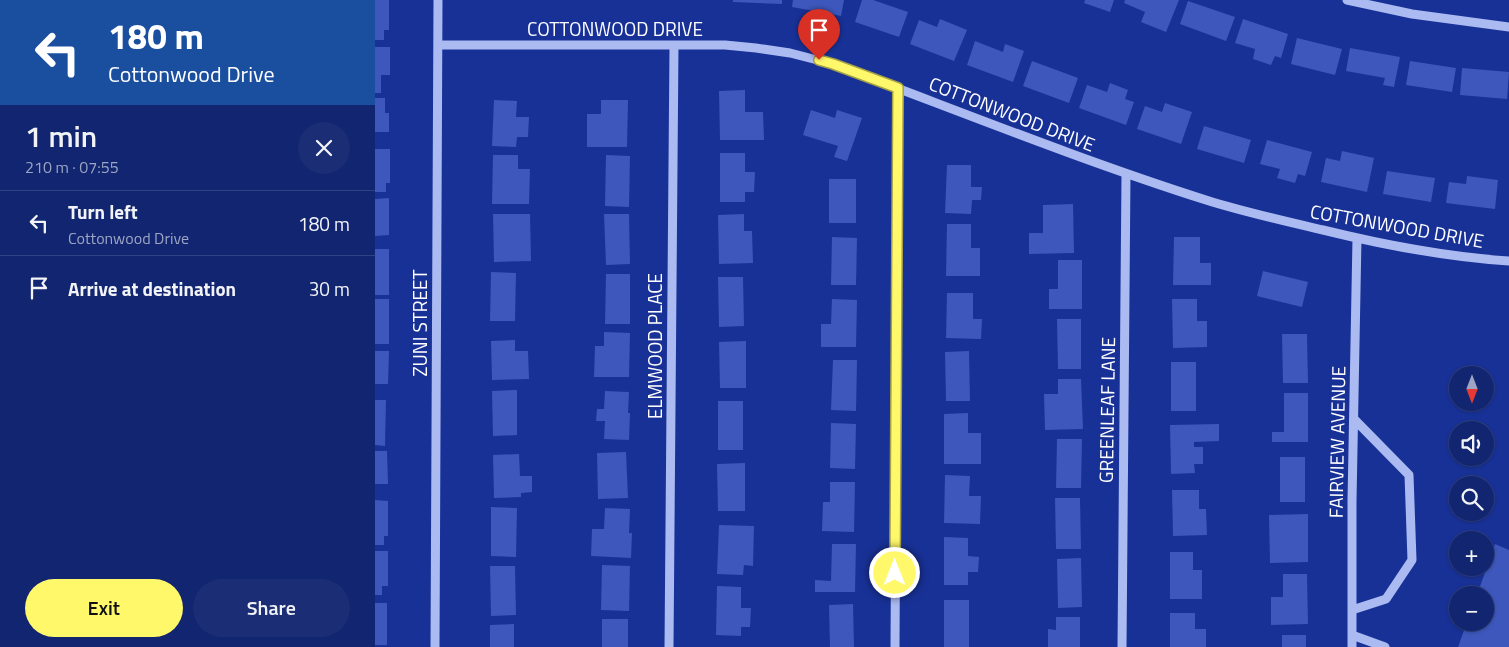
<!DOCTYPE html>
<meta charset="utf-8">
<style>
:root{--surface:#122570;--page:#1b2d75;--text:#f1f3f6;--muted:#9ca5c3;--line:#314283;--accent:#fff86b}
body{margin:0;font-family:"Titillium Web",sans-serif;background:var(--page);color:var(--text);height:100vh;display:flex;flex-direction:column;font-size:19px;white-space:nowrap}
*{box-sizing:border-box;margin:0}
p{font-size:16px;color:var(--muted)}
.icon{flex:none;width:28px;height:28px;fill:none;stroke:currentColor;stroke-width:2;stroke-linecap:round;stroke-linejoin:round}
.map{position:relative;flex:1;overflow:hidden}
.side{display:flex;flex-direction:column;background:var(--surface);width:375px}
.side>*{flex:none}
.banner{background:#1a4fa0;color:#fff;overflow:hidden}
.needle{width:32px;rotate:180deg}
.tools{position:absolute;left:1074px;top:366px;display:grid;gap:10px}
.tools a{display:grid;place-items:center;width:45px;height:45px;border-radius:50%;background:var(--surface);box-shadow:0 1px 4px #0004,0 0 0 1px var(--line);font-size:25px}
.pin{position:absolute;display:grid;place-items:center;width:42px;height:42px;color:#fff;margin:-51px -21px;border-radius:50% 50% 50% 0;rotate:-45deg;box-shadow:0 0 5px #0007}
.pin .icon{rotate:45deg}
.me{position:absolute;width:55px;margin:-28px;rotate:0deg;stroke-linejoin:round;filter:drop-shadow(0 0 4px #0008)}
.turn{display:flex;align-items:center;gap:18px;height:105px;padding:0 25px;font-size:22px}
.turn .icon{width:65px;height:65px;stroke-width:2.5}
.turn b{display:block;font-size:35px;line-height:42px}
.round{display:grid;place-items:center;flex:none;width:52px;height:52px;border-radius:26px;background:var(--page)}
.head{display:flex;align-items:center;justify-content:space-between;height:85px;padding:0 25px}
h1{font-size:30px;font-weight:600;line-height:38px}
.button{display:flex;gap:10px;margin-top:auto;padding:10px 25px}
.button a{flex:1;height:58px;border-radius:30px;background:var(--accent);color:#111;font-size:20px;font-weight:600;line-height:58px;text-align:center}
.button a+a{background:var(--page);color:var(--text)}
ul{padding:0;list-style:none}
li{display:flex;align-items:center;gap:15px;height:65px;padding:0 25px;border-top:1px solid var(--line)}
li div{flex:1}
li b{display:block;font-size:19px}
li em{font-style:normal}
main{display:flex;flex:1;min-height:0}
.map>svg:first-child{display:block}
.building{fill:#3d57bc}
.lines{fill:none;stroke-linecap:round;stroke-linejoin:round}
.minor{stroke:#abbaf1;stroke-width:9}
.route-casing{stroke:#a6a146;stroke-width:12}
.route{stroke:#fff86b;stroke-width:9}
.labels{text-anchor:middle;stroke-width:5;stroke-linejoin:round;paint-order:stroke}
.street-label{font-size:19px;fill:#fff;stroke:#183196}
</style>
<main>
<section class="side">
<div class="banner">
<div class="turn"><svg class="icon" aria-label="left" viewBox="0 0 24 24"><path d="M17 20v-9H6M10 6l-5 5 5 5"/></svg><div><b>180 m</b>Cottonwood Drive</div></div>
</div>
<div class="head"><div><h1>1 min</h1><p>210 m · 07:55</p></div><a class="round"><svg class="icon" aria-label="close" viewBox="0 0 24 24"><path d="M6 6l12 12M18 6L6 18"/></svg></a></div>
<ul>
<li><svg class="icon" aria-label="left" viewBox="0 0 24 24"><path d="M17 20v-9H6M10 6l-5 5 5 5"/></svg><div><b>Turn left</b><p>Cottonwood Drive</p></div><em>180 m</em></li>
<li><svg class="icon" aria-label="arrive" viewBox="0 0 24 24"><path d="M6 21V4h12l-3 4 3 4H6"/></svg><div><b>Arrive at destination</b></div><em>30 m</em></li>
</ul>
<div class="button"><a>Exit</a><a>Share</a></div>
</section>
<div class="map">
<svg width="1134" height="647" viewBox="0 0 1134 647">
<rect width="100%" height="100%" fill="#183196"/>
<path class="building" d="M 0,0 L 14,0 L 14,30 L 9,30 L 9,40 L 0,40 Z
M 358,0 L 407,0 L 407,4 L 358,2 Z
M 418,0 L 469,0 L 466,16 L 417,7 Z
M 487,0 L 498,0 L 533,12 L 524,37 L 480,22 Z
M 710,0 L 739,0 L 735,12 L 709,3 Z
M 750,0 L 804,0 L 791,32 L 766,22 L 770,12 L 749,3 Z
M 813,1 L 860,17 L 851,41 L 805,24 Z
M 565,19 L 592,30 L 579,61 L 535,44 L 544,20 L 562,27 Z
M 868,19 L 913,34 L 906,58 L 900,56 L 896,65 L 878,59 L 880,49 L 860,43 Z
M 922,38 L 967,49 L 960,75 L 916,64 Z
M 600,41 L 628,52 L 630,44 L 649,51 L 638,82 L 592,65 Z
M 0,47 L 15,47 L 15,75 L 6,75 L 6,93 L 0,93 Z
M 975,48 L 1025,57 L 1019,87 L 1008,85 L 1010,78 L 971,71 Z
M 657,61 L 703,78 L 694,103 L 648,86 Z
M 1035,61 L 1081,68 L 1077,92 L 1031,85 Z
M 1087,68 L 1134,72 L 1132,99 L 1085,95 Z
M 735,83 L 753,90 L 750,99 L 759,102 L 751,125 L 704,108 L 712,85 L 732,92 Z
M 370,90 L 370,112 L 388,112 L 389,140 L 345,140 L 344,91 Z
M 0,98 L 10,98 L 10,113 L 14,113 L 14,132 L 0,132 Z
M 119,100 L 142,101 L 141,117 L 154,117 L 153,137 L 142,137 L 141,147 L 117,146 Z
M 226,100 L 253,100 L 252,147 L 212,147 L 212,114 L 226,114 Z
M 790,103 L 817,112 L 806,144 L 762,129 L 770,106 L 787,112 Z
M 436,110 L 460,118 L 462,110 L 487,118 L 472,161 L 459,157 L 463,146 L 428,135 Z
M 829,126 L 876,140 L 869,163 L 822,149 Z
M 892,140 L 937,152 L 930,176 L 923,174 L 920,183 L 902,178 L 905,169 L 885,164 Z
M 0,149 L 15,149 L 15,183 L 11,183 L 11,192 L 0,192 Z
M 967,151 L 999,158 L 992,192 L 946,182 L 951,158 L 965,161 Z
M 345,153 L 370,153 L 370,172 L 380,172 L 379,192 L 370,192 L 370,202 L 345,202 Z
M 118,155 L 143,155 L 143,169 L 155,169 L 154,204 L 117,204 Z
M 231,155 L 255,156 L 254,207 L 230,206 Z
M 572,165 L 596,165 L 596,187 L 607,187 L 606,200 L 597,200 L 596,214 L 570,213 Z
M 1012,171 L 1060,178 L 1056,202 L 1008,194 Z
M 1092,176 L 1123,180 L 1120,209 L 1071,203 L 1074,182 L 1091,184 Z
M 454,179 L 481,179 L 481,223 L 454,223 Z
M 14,198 L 14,235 L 0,236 L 0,199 Z
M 698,204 L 699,253 L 654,254 L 654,233 L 668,233 L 668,205 Z
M 118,214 L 155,214 L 156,261 L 119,262 Z
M 229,214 L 254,214 L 255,264 L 231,265 Z
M 369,214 L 369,231 L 377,231 L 378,263 L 344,264 L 343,215 Z
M 572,224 L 596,224 L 596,248 L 605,248 L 605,276 L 571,276 Z
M 457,237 L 482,238 L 481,285 L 456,285 Z
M 799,237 L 825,237 L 825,263 L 836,263 L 836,285 L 798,285 Z
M 0,249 L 14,249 L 14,295 L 0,295 Z
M 683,260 L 707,260 L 707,309 L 674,309 L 674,289 L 683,289 Z
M 888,271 L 933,282 L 927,307 L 882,296 Z
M 116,272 L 141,273 L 140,321 L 115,321 Z
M 231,274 L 255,274 L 255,324 L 230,324 Z
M 343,277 L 368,277 L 369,326 L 344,327 Z
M 572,293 L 598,293 L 598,319 L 607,319 L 606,339 L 571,338 Z
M 0,299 L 14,299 L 14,344 L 0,344 Z
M 457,299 L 482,300 L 481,347 L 446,347 L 446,324 L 456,324 Z
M 797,299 L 822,299 L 822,321 L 832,321 L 832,347 L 798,348 Z
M 682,319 L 706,319 L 706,369 L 683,369 Z
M 229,332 L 255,333 L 254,377 L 219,377 L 220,346 L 229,346 Z
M 907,334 L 932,334 L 933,383 L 908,383 Z
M 140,340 L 140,351 L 153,351 L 154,379 L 117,380 L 116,341 Z
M 371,341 L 371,388 L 345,388 L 344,342 Z
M 0,351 L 14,351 L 13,384 L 0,384 Z
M 594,351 L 595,401 L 571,401 L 570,352 Z
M 458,360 L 482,360 L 481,411 L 456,410 Z
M 796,362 L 821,362 L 821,411 L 796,411 Z
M 683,379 L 706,379 L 708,429 L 670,430 L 669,394 L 683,394 Z
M 142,390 L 142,435 L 118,436 L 117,391 Z
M 230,391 L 254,392 L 253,413 L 255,413 L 254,440 L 229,439 L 230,421 L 221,421 L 222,409 L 229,409 Z
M 909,393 L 933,393 L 933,442 L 897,442 L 897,432 L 909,432 Z
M 0,400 L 11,400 L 10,446 L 0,445 Z
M 343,401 L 368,401 L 368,450 L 343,450 Z
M 593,413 L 593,433 L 606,433 L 606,464 L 569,464 L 569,414 Z
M 456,423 L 481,424 L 480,469 L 455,468 Z
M 844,424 L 844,441 L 819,442 L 819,447 L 828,447 L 828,464 L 819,464 L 820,473 L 796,474 L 795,425 Z
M 682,439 L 707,439 L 706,488 L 681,488 Z
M 0,451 L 12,451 L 13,484 L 0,484 Z
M 251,452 L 253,498 L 223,499 L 222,453 Z
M 144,454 L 145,476 L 157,476 L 157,492 L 146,493 L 146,497 L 119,498 L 118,455 Z
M 905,457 L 930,457 L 930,502 L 905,502 Z
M 370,463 L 370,511 L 343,511 L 342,464 Z
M 570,475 L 595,476 L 594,496 L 606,496 L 605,524 L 569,523 Z
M 455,482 L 480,482 L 479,532 L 447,531 L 448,502 L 455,502 Z
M 797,490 L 824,490 L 824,509 L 831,509 L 832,535 L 798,536 Z
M 680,498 L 705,498 L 706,549 L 681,549 Z
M 0,500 L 13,501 L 13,536 L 9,536 L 9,545 L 0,545 Z
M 116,507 L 142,508 L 141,557 L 116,556 Z
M 230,508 L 255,509 L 254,533 L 257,533 L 256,558 L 216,556 L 217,529 L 229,529 Z
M 933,514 L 933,562 L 895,563 L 894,515 Z
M 344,525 L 379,526 L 378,566 L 369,565 L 368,575 L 342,574 Z
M 569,537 L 593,538 L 593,556 L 604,557 L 603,572 L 593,572 L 593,585 L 569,585 Z
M 457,544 L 481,544 L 480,592 L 440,592 L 440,580 L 456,581 Z
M 1120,544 L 1134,550 L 1134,647 L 1083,647 L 1092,622 L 1110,622 L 1110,595 L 1102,595 Z
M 0,551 L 13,551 L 13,586 L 7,586 L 7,595 L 0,595 Z
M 795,552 L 818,552 L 818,570 L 827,570 L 827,599 L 795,599 Z
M 706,558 L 707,607 L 683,608 L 682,559 Z
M 227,565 L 255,566 L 254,611 L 226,610 Z
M 115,566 L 140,566 L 141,615 L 116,616 Z
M 908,574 L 932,574 L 933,624 L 896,625 L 896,597 L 908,597 Z
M 342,586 L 366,587 L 366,608 L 376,608 L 375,627 L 366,627 L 366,636 L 341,635 Z
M 569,600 L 594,600 L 594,647 L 569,647 Z
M 0,603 L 12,603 L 12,645 L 0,645 Z
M 478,604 L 479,647 L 455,647 L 454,605 Z
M 795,613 L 820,613 L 820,629 L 831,629 L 831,647 L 795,647 Z
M 681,617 L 705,617 L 705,647 L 673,647 L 673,629 L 681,630 Z
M 227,619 L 253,619 L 253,647 L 227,647 Z
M 139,624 L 139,647 L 115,647 L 115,625 Z
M 907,635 L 931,635 L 931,647 L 907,647 Z"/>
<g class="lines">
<path class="minor" d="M 972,0 L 1037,14 L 1134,27
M 63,45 L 350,45 L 381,48 L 415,53 L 458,64 C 582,110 705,160 831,200 C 869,212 909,221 948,230 C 1009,245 1071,257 1134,261
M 977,610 L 1011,599 L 1037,560 L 1034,475 L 979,419
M 977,635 L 1010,647
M 60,647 L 63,0
M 294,647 L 299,45
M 520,647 L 523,88
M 747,647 L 751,174
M 977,647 L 977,501 L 982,238"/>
</g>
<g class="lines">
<defs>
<path id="route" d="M 444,60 L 458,64 L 523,88 L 520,573"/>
</defs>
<use href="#route" class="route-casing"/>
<use href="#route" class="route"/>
</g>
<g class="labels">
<g class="street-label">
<text x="240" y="36">COTTONWOOD DRIVE</text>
<text transform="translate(637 114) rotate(21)" y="7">COTTONWOOD DRIVE</text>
<text transform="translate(1022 226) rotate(10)" y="7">COTTONWOOD DRIVE</text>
<text transform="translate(45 323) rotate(-90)" y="7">ZUNI STREET</text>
<text transform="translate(280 346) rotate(-90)" y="7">ELMWOOD PLACE</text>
<text transform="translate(732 410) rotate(-89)" y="7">GREENLEAF LANE</text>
<text transform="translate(962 442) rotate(-89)" y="7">FAIRVIEW AVENUE</text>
</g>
</g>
</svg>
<div class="tools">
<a><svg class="needle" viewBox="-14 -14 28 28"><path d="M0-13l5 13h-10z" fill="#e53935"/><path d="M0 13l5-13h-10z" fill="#9ca5c3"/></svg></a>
<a><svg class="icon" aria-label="sound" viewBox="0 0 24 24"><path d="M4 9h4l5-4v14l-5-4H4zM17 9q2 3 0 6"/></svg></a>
<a><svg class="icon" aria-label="search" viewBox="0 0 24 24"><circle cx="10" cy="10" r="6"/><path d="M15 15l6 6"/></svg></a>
<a>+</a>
<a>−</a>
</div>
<div class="pin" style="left:444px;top:60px;background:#d93025"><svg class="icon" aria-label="arrive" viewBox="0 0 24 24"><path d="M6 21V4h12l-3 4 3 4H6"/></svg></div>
<svg class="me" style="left:520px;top:573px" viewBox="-20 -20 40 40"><circle r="17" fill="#fff86b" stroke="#fff" stroke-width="3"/><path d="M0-11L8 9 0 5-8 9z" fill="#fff"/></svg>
</div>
</main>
